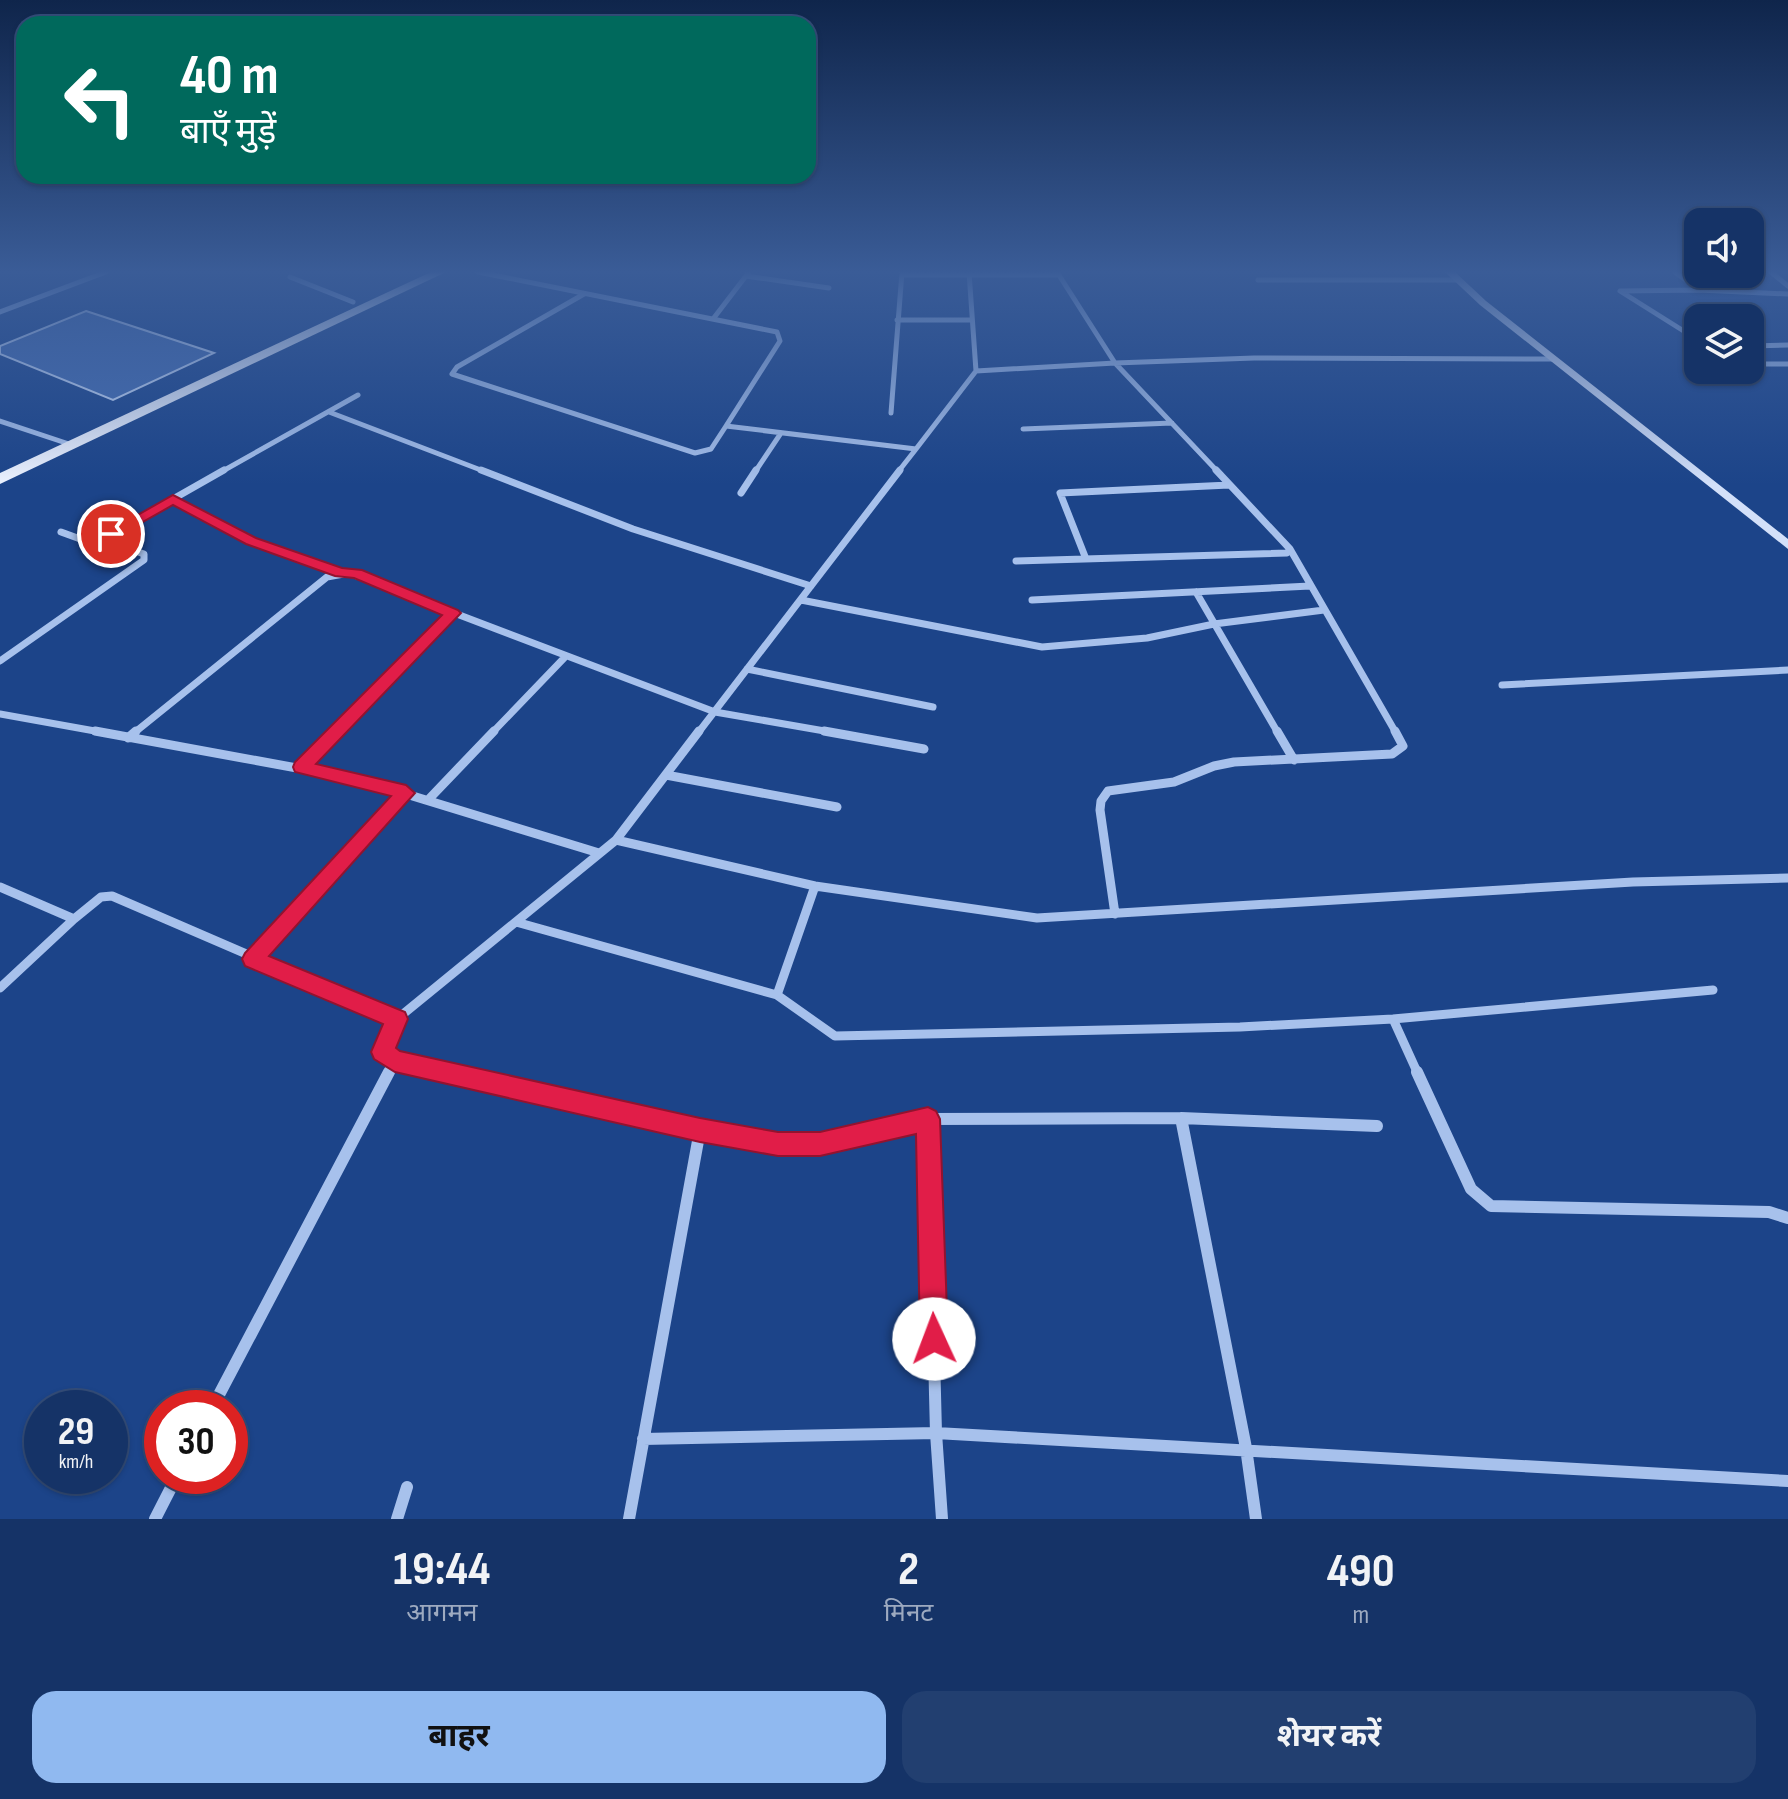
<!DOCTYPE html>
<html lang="hi">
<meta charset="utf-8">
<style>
:root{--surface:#153367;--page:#223f70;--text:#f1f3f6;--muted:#9daac0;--line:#344e7b;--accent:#90b9f0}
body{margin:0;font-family:"Sofia Sans Condensed","Noto Sans Devanagari",sans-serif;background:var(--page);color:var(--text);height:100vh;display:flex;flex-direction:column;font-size:30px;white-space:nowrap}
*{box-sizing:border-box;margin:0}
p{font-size:26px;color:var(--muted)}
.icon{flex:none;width:44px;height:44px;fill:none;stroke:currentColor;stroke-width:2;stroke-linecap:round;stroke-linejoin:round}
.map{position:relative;height:1519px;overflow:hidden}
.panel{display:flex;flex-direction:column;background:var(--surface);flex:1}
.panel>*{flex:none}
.hud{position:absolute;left:16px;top:16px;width:800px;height:168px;border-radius:24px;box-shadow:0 2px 6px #0004,0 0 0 2px var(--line);background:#00695c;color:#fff;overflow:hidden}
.tools{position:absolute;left:1684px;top:208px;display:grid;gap:16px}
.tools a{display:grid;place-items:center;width:80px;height:80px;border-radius:16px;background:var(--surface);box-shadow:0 2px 6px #0004,0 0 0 2px var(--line);font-size:40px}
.speed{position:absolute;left:24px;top:1390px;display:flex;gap:16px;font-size:40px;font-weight:700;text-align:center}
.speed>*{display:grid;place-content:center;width:104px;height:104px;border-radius:50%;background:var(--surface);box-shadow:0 2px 6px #0004,0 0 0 2px var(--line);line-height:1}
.speed small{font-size:20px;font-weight:400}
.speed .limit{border:12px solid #d22;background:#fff;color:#111}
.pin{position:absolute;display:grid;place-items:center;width:68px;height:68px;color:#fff;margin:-34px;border:4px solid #fff;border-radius:50%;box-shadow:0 2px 8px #0007}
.me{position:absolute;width:88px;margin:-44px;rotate:358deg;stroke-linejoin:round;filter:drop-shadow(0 0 6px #0008)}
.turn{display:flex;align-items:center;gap:28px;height:168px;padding:0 32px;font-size:36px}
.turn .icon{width:104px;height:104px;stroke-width:2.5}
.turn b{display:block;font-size:56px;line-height:68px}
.eta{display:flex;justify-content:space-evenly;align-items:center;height:136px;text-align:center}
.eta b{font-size:48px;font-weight:700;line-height:56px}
.action{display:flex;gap:16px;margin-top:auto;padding:16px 32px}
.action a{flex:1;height:92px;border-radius:24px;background:var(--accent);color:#111;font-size:32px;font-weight:700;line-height:92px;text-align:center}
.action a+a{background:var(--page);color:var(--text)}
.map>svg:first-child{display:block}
.building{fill:#456db2;stroke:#ccddf9;stroke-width:2}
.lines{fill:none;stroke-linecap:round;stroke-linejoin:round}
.street-far3{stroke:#a7c1ec;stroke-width:5}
.street-far2{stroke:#a7c1ec;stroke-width:7}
.street-far1{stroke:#a7c1ec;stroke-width:9}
.street{stroke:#a7c1ec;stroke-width:12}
.secondary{fill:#d3e0f9;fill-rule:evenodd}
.primary{fill:#ecf2ff;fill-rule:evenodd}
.route{fill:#e11d48;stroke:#92132f;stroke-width:2}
</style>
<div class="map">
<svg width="1788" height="1519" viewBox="0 0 1788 1519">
<rect width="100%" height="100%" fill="#1c4489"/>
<path class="building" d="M 86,311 L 214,353 L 113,400 L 0,354 L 0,346 Z"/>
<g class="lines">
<path class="street-far3" d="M 478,272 L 777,332 L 780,341 L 726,426 L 916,449 L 976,371 L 969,272
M 1057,272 L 1115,363 L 1254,358 L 1554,359
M 1675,272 L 1699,290 L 1788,294
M 1771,272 L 1788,286
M 902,275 L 1059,275
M 746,276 L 829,288
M 290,277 L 353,302
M 1258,280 L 1459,280
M 584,294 L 457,367 L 452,374 L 695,453 L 711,449 L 726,426
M 0,312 L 106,272
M 713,319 L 749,272
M 897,320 L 972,320
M 1698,340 L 1620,291 L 1699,290
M 1750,346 L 1788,345
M 1750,364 L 1788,364
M 976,371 L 1115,363 L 1218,472
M 329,412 L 486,472
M 891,413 L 902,272
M 0,421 L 72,445
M 1023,429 L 1172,423
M 221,472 L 358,395
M 755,472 L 781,433
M 898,472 L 916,449"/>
<path class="street-far2" d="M 481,470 L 633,529 L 811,586
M 741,493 L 756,470
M 173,499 L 244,538 L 340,573
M 61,532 L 83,540 L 106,541
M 1290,549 L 1396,733
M 1086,559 L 1060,493 L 1229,485
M 1016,561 L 1287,553 L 1290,549 L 1216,470
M 1196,592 L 1278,733
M 801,600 L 1042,647 L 1147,638 L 1214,624 L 1324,610
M 1032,600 L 1310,586
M 0,661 L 144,560 L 144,554 L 106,541 L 108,536 L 224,470
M 747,669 L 933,707
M 1502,685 L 1788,670
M 0,714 L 106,733
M 134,733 L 327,577 L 349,573 L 715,712 L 836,733
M 335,733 L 453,613
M 492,733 L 566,656
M 698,733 L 900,470"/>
<path class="street-far1" d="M 95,731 L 357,779 L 599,853
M 824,731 L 924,749
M 1277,731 L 1294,760
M 128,738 L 136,731
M 302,767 L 337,731
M 666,775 L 837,807
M 429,799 L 494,731
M 616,840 L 815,886 L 1037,918 L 1633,882 L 1788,878
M 0,887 L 74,919 L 101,897 L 112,896 L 397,1019 L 616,840 L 699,731
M 1115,914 L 1100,810 L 1101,801 L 1108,791 L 1174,782 L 1214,766 L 1234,762 L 1392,754 L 1403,746 L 1395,731
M 516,922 L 777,995 L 835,1036 L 1240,1027 L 1393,1019 L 1713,990
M 253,959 L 406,793
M 0,988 L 74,919
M 777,995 L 815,886
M 397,1019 L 382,1052 L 395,1061 L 454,1074
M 1393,1019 L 1418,1074
M 388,1074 L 395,1061"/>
<path class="street" d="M 445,1072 L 700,1130 L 778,1144 L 820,1144 L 928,1119
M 1417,1072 L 1471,1189 L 1491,1206 L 1769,1212 L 1788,1218
M 1181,1118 L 1377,1126
M 212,1408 L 389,1072
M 643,1439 L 936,1433 L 928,1119 L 1181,1118 L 1246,1448 L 1256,1519
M 155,1519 L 177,1476
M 397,1519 L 407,1487
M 629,1519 L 700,1130
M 942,1519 L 936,1433 L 1788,1481"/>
<path class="secondary" d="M 1445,272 L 1455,272 L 1486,301 L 1788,539 L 1788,549 L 1480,305 Z"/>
<path class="primary" d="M 431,272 L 446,272 L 0,484 L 0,473 Z"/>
</g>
<linearGradient id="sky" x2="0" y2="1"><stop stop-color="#0f254b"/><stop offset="0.56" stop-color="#3a5c97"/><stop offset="1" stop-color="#3a5c97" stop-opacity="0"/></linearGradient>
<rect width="1788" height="485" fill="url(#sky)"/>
<path class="route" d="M 173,495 L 256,538 L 342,568 L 362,570 L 458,610 L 461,613 L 316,764 L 406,785 L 415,793 L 269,956 L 405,1012 L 408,1019 L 396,1048 L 400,1051 L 700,1118 L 778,1132 L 820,1132 L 928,1107 L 936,1111 L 940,1119 L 948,1339 L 944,1348 L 934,1352 L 924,1348 L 920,1339 L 916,1134 L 820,1156 L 778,1156 L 700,1142 L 395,1072 L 374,1059 L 371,1052 L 383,1024 L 245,966 L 242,959 L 245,953 L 391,796 L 295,772 L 293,767 L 295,762 L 442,615 L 354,578 L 335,576 L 246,544 L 173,505 L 116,537 L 111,538 L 104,534 Z"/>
</svg>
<div class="tools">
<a><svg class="icon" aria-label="sound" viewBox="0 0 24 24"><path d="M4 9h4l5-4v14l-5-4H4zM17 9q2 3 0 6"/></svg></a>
<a><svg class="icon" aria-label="layers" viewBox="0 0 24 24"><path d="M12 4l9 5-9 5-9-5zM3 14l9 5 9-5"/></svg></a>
</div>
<div class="speed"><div>29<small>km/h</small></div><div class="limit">30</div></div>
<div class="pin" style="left:111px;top:534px;background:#d93025"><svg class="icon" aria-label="arrive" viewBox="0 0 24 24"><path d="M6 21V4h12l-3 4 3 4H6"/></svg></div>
<svg class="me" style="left:934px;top:1339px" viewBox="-20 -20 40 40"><circle r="19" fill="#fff"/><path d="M0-13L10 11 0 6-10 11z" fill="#e11d48"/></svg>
<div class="hud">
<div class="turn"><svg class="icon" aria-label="left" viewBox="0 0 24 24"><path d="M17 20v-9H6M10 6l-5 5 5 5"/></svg><div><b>40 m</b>बाएँ मुड़ें</div></div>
</div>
</div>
<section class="panel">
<div class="eta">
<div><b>19:44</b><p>आगमन</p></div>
<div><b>2</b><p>मिनट</p></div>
<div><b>490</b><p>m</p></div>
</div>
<div class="action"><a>बाहर</a><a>शेयर करें</a></div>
</section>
